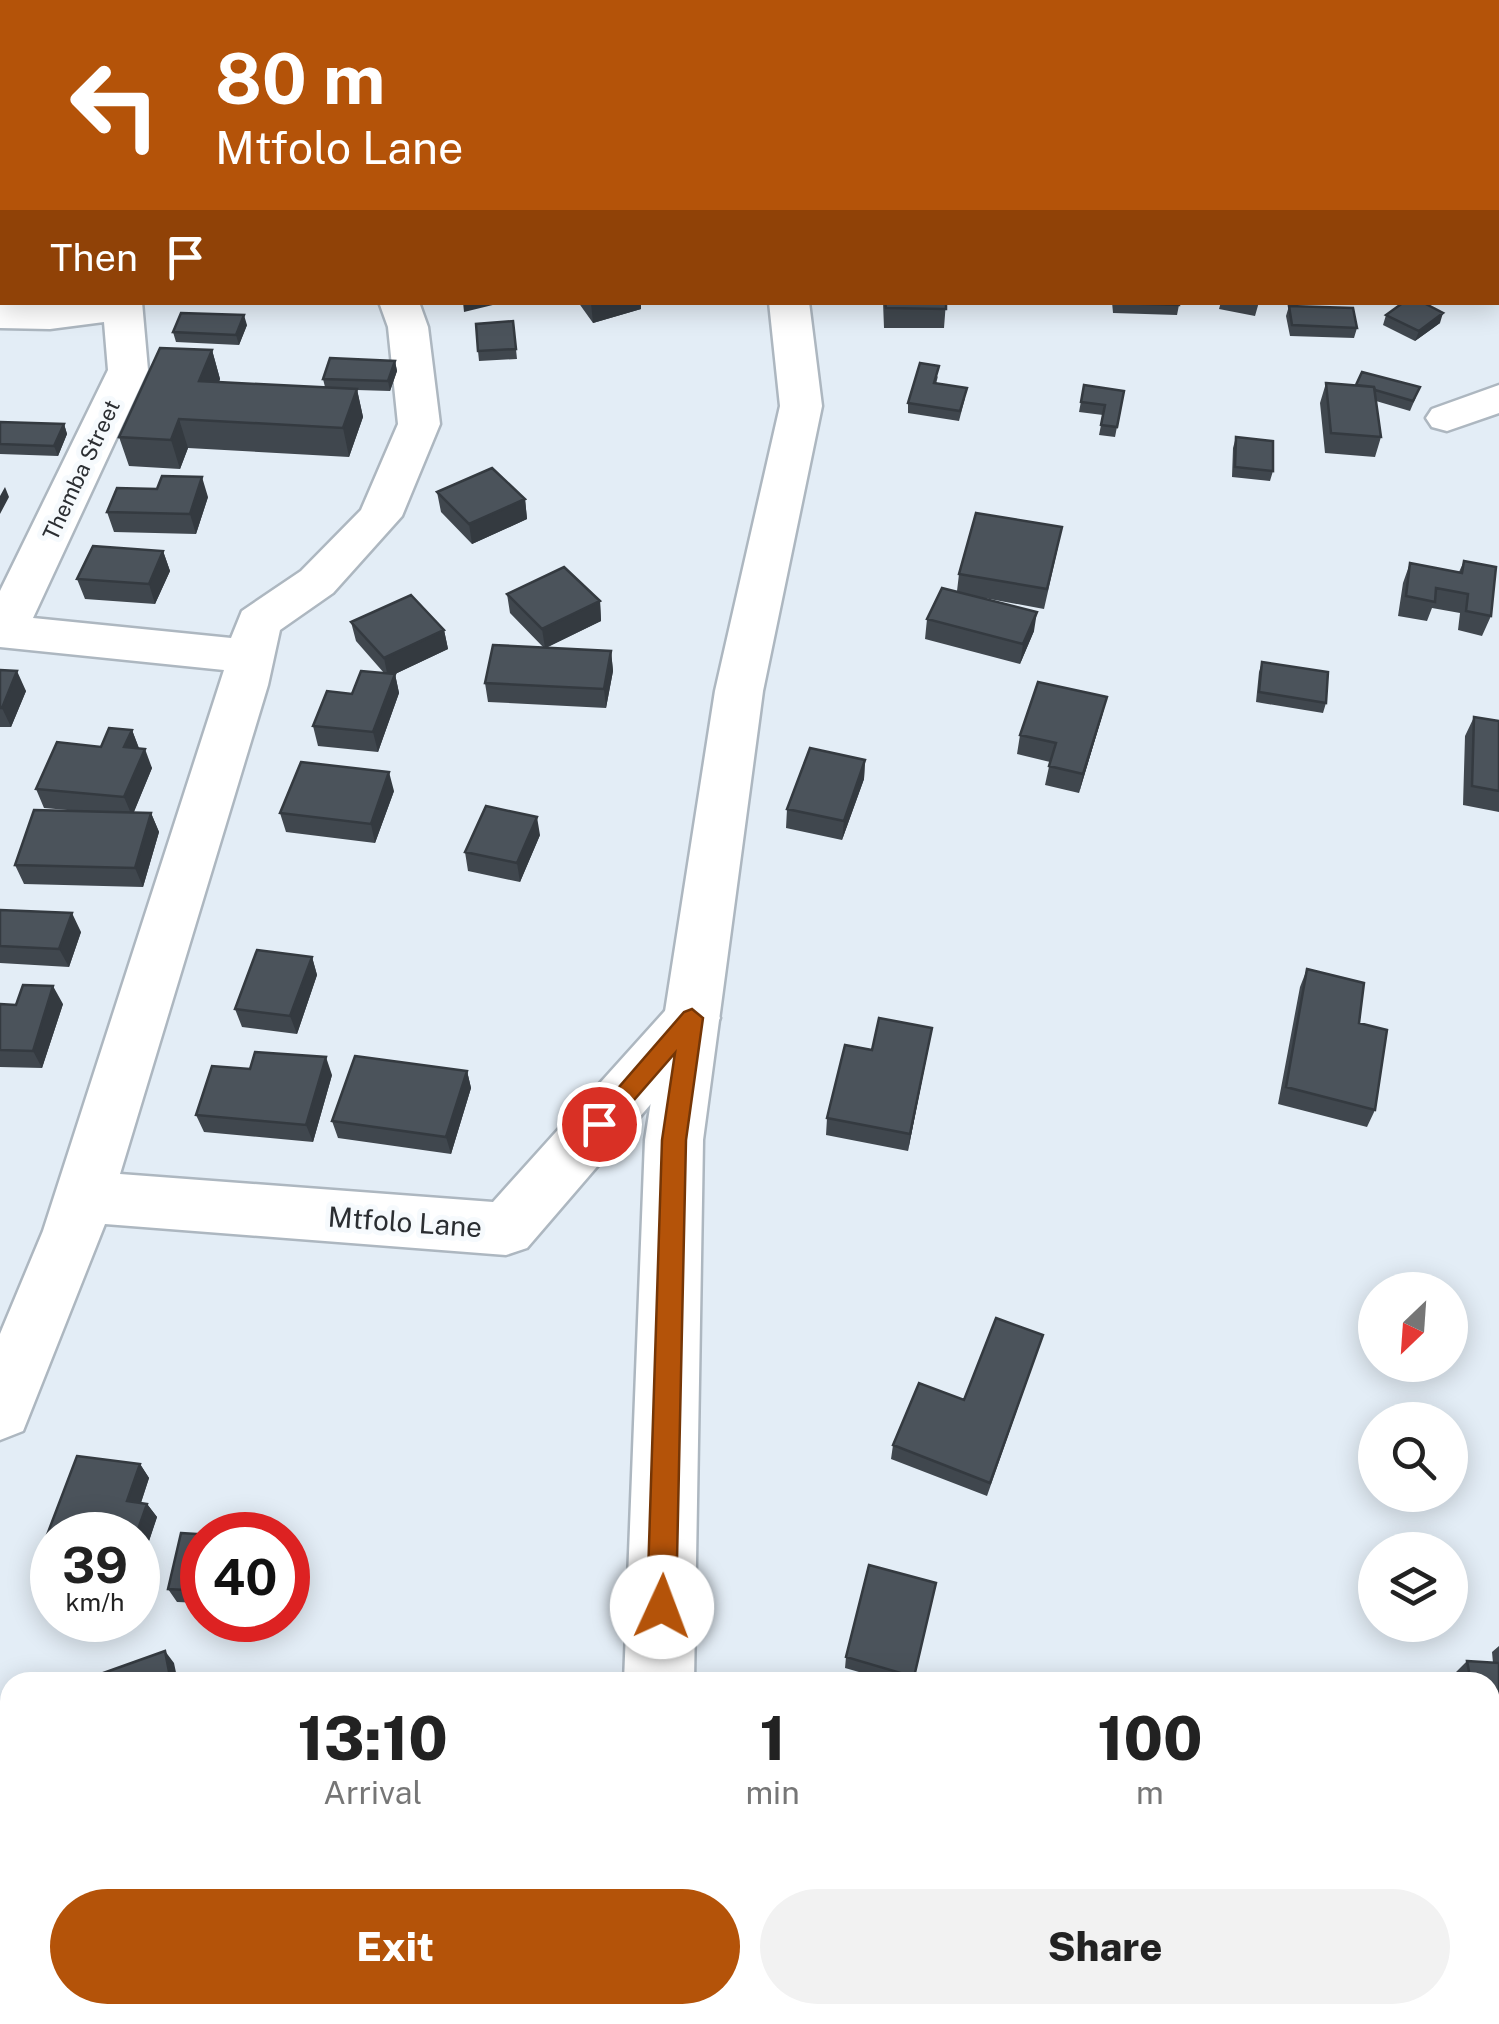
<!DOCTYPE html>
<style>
:root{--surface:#fff;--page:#f2f2f2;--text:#222;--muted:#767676;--accent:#b45309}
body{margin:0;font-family:"Public Sans",sans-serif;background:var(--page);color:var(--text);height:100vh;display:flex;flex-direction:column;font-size:38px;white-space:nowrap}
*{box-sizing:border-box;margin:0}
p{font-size:32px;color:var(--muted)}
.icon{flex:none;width:55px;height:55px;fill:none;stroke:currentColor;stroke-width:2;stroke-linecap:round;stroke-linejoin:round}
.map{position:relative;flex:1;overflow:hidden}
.panel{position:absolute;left:0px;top:1672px;width:1500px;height:352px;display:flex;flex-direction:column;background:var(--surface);border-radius:30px 30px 0 0;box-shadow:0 5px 25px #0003}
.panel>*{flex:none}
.hud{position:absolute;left:0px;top:0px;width:1500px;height:305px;box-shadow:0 5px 25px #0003;background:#b45309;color:#fff;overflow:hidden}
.needle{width:65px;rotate:205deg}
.fabs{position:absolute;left:1358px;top:1272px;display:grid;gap:20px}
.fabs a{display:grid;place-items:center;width:110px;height:110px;border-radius:50%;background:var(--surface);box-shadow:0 5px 25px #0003;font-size:50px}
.speed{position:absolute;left:30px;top:1512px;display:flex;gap:20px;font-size:50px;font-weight:700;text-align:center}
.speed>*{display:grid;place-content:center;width:130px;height:130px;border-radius:50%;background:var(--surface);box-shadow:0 5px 25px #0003;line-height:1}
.speed small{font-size:25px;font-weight:400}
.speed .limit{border:15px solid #d22;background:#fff;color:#111}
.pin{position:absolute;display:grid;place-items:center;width:85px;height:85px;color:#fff;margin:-42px;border:5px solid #fff;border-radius:50%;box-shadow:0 2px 10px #0007}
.me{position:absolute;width:110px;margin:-55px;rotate:2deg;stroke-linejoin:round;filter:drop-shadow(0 0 8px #0008)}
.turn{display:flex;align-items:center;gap:35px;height:210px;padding:0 50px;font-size:45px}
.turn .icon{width:130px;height:130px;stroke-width:2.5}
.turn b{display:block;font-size:70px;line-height:85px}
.then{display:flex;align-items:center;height:95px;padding:0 50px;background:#0003;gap:20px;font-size:38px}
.eta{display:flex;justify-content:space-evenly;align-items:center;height:170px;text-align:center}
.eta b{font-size:60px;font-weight:800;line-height:70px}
.button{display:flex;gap:20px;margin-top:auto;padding:20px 50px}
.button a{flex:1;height:115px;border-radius:60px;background:var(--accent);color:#fff;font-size:40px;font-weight:800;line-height:115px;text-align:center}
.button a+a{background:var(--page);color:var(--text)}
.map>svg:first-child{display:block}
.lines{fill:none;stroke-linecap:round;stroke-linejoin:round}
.minor-casing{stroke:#adb7c0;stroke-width:5}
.tertiary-casing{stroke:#adb7c0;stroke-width:5}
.motorway-casing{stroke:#adb7c0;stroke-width:5}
.minor{fill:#fff;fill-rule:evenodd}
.tertiary{fill:#fff;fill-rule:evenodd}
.motorway{fill:#fff;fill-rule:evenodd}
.wall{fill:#40474e}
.shaded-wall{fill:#343a40}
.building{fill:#4b535b;stroke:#343a40;stroke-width:2.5}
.route{fill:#b45309;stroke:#753606;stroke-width:2.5}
.labels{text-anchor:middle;stroke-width:10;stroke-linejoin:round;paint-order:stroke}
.far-street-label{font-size:22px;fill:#2b2e32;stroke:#f6fafd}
.street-label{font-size:28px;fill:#2b2e32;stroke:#f6fafd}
</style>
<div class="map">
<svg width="1499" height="2024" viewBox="0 0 1499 2024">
<rect width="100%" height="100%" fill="#e3edf6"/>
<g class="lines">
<defs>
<path id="minor" d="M 0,0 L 18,0 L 18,2 L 2,2 L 2,15 Z
M 246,0 L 278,0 L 279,2 L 247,2 Z
M 1435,0 L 1471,0 L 1472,2 L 1436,2 Z
M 1498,14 L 1499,14 L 1499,34 L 1498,34 Z
M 1498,267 L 1499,268 L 1499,292 L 1498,291 Z
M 71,302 L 142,302 L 148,370 L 33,618 L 231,638 L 242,611 L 301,571 L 361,510 L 398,424 L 388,327 L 379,302 L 419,302 L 428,327 L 440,424 L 402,516 L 333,593 L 280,630 L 268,685 L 120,1174 L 493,1202 L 673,1002 L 692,996 L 711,1002 L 720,1018 L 711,1034 L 527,1248 L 506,1255 L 105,1224 L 23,1431 L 0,1440 L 0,1334 L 43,1231 L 224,670 L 0,647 L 0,591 L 108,370 L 104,322 L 50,329 L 0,328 L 0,304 Z
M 1499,385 L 1499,413 L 1447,431 L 1432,427 L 1426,418 L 1432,409 Z"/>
<path id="tertiary" d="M 523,0 L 556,0 L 557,2 L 524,2 Z
M 769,302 L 809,302 L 822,406 L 763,691 L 703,1140 L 694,1682 L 624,1682 L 645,1140 L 715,691 L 780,406 Z
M 606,2015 L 684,2015 L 684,2024 L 606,2024 Z"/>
<path id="motorway" d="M 1190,0 L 1227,0 L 1228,2 L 1191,2 Z
M 1284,0 L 1320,0 L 1321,2 L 1285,2 Z
M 1498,89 L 1499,89 L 1499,110 L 1498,110 Z
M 1498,130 L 1499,131 L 1499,153 L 1498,152 Z"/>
</defs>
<use href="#minor" class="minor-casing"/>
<use href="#tertiary" class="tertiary-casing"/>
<use href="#motorway" class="motorway-casing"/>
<use href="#minor" class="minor"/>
<use href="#tertiary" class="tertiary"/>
<use href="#motorway" class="motorway"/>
</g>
<path class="wall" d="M 578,302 L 641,302 L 641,309 L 593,323 Z
M 883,302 L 946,302 L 944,328 L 884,328 Z
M 1112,302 L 1179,302 L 1179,305 L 1177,315 L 1113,313 Z
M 1221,302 L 1259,302 L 1255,316 L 1219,309 Z
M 1289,306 L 1357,328 L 1354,338 L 1290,336 L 1286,316 Z
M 1386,315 L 1440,323 L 1415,341 L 1383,325 Z
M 513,321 L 517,359 L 479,361 L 478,351 Z
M 247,325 L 239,345 L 176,342 L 173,332 Z
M 212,350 L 220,379 L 219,382 L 325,387 L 323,379 L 395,361 L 397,371 L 390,391 L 357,390 L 363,417 L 349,457 L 188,448 L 180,469 L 129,466 L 119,437 Z
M 938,376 L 936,384 L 965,398 L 959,421 L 908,413 L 908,403 Z
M 1326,383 L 1416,397 L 1410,411 L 1376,401 L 1381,437 L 1375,457 L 1325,453 L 1320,403 Z
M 1084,385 L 1124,391 L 1115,437 L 1099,435 L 1103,415 L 1079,412 Z
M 0,422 L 64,424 L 67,434 L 58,456 L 0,454 Z
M 1236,437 L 1273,471 L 1270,481 L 1232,477 L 1233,448 Z
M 437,492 L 525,499 L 527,519 L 472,544 L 441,512 Z
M 208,497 L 196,534 L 114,532 L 107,512 Z
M 1058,547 L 1044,609 L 984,598 L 1034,631 L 1020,664 L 925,639 L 927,619 L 957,591 L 959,574 Z
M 163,551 L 170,571 L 155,604 L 85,599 L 77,579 Z
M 1464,561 L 1491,616 L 1482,636 L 1458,630 L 1460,613 L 1432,608 L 1427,621 L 1398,616 L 1403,583 L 1410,563 L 1459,572 Z
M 507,594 L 600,601 L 601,621 L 546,648 L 611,651 L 613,671 L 606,708 L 488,702 L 485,683 L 544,648 L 510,613 Z
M 351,622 L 444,630 L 448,649 L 395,674 L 399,693 L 378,752 L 318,746 L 313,726 L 352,694 L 384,673 L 356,641 Z
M 1262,662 L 1326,703 L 1323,713 L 1256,702 L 1259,672 Z
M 0,670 L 26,691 L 11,727 L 0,727 Z
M 1107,697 L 1102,716 L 1079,793 L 1045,785 L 1050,762 L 1017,754 L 1020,735 Z
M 1474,717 L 1499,721 L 1499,812 L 1463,805 L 1465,736 Z
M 132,730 L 139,748 L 152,768 L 134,812 L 151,813 L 159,832 L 143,887 L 24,884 L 15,865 L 79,811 L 44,808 L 36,789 L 101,747 Z
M 865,760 L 864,779 L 842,840 L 786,828 L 787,809 Z
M 394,791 L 375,843 L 286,832 L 280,813 Z
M 540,835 L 520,882 L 468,871 L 465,852 Z
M 0,910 L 81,932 L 69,967 L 0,963 Z
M 312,957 L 317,975 L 297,1034 L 242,1027 L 235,1009 Z
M 1307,969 L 1359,1023 L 1375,1110 L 1367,1127 L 1278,1104 L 1300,987 Z
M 0,1004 L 63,1004 L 42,1068 L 0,1067 Z
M 932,1028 L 908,1151 L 826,1135 L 827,1118 L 872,1050 Z
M 467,1071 L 471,1088 L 451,1154 L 338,1138 L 332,1121 Z
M 332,1075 L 313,1142 L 204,1132 L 196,1115 Z
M 1043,1335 L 987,1496 L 891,1459 L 893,1445 L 964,1400 Z
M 77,1456 L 140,1464 L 149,1478 L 141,1503 L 147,1504 L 157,1517 L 138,1574 L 138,1535 L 52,1535 L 52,1577 L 48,1576 L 36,1564 Z
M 202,1535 L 202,1603 L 177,1602 L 168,1589 Z
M 936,1583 L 913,1682 L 894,1682 L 845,1668 L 846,1657 Z
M 1499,1646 L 1499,1716 L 1490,1715 L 1490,1682 L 1456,1682 L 1455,1673 L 1467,1661 L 1493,1663 L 1492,1652 Z"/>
<path class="shaded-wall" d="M 314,0 L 327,0 L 328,2 L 298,2 Z
M 2,163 L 2,184 L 0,184 L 0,164 Z
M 0,236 L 2,236 L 2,257 L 0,258 Z
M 463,302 L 505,302 L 464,312 Z
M 641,302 L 641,309 L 593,323 L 591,303 Z
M 1443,313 L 1440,323 L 1415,341 L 1419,331 Z
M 244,315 L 247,325 L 239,345 L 236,335 Z
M 212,350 L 220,379 L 207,409 L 199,381 Z
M 395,361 L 397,371 L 390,391 L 388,381 Z
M 357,389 L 363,417 L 349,457 L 343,428 Z
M 179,419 L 188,448 L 180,469 L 171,440 Z
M 64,424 L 67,434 L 58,456 L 54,446 Z
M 202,477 L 208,497 L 196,534 L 190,514 Z
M 5,487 L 9,497 L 0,514 L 0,496 Z
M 525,499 L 527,519 L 472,544 L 469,524 Z
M 163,551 L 170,571 L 155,604 L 149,584 Z
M 600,601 L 601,621 L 545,648 L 542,629 Z
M 1037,612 L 1034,631 L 1020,664 L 1023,644 Z
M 444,630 L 448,649 L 395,674 L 399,693 L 378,752 L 373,732 L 388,678 L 384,658 Z
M 611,651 L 613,671 L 606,708 L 604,689 Z
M 17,671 L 26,691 L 11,727 L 2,708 Z
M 1107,697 L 1102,716 L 1079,793 L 1083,774 Z
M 132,730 L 139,749 L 124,747 Z
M 145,749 L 152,768 L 132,816 L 124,797 Z
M 865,760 L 864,779 L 842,840 L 844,821 Z
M 389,772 L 394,791 L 375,843 L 371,824 Z
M 151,813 L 159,832 L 143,887 L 135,868 Z
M 537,817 L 540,835 L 520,882 L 517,863 Z
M 72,913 L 81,932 L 69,967 L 59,949 Z
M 312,957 L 317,975 L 297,1034 L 290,1016 Z
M 53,986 L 63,1004 L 42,1068 L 33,1051 Z
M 932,1028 L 929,1045 L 908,1151 L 910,1134 Z
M 326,1057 L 332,1075 L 313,1142 L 306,1125 Z
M 467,1071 L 471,1088 L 451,1154 L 446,1137 Z
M 140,1464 L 149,1478 L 137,1514 L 127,1501 Z
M 147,1504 L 157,1517 L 138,1574 L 136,1535 Z
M 289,1540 L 296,1553 L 288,1594 L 288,1545 Z
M 165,1651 L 174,1663 L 178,1682 L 171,1682 Z"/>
<path class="building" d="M 53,0 L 107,0 L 93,2 L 54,2 Z
M 183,0 L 207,0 L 208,2 L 167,2 Z
M 287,0 L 314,0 L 298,2 L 288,2 Z
M 392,0 L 412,0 L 413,2 L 384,2 Z
M 0,137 L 2,137 L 2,163 L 0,164 Z
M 2,204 L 2,236 L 0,236 L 0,205 Z
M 885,302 L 946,302 L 946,309 L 886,308 Z
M 1115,302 L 1179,302 L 1179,305 L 1115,303 Z
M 1404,302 L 1422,302 L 1443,313 L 1419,331 L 1386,315 Z
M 1289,306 L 1353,308 L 1357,328 L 1292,325 Z
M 181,313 L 244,315 L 236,335 L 173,332 Z
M 513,321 L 516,349 L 478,351 L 476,324 Z
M 160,348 L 212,350 L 199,381 L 357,389 L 343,428 L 179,419 L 171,440 L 119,437 Z
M 330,358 L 395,361 L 388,381 L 323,379 Z
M 920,363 L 939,366 L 934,383 L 967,388 L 960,411 L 908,403 Z
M 1362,372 L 1420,387 L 1413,401 L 1375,390 L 1374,387 L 1356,385 Z
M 1326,383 L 1374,387 L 1381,437 L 1331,433 Z
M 1084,385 L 1124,391 L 1117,427 L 1101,425 L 1105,405 L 1081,402 Z
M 0,422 L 64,424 L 54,446 L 0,444 Z
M 1236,437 L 1273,441 L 1273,471 L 1235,467 Z
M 492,468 L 525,499 L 469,524 L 437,492 Z
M 162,476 L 202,477 L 190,514 L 107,512 L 117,488 L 157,489 Z
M 976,513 L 1062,527 L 1047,589 L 959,574 Z
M 93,546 L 163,551 L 149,584 L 77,579 Z
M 1464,561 L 1496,567 L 1491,616 L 1466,611 L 1468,594 L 1436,588 L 1435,602 L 1406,596 L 1410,563 L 1462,573 Z
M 564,567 L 600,601 L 542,629 L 507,594 Z
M 942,588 L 1037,612 L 1023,644 L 927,619 Z
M 411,595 L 444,630 L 384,658 L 351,622 Z
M 493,645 L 611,651 L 604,689 L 485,683 Z
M 1262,662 L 1328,672 L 1326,703 L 1259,692 Z
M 0,670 L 17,671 L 2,708 L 0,708 Z
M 361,671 L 395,674 L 373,732 L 313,726 L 327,691 L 352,694 Z
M 1038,682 L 1107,697 L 1083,774 L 1049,766 L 1056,743 L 1020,735 Z
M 1474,717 L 1499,721 L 1499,791 L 1472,786 Z
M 109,728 L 132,730 L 124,747 L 145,749 L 124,797 L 36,789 L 57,742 L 101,747 Z
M 810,748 L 865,760 L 844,821 L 787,809 Z
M 301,762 L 389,772 L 371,824 L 280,813 Z
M 486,806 L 537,817 L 517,863 L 465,852 Z
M 34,810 L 151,813 L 135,868 L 15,865 Z
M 0,910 L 72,913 L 59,949 L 0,946 Z
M 257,950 L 312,957 L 290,1016 L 235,1009 Z
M 1307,969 L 1364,983 L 1359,1023 L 1387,1030 L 1375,1110 L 1286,1087 Z
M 23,985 L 53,986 L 33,1051 L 0,1050 L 0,1004 L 16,1005 Z
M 879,1018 L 932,1028 L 910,1134 L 827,1118 L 845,1045 L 872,1050 Z
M 255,1052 L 326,1057 L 306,1125 L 196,1115 L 212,1066 L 250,1069 Z
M 355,1056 L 467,1071 L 446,1137 L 332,1121 Z
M 996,1318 L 1043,1335 L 990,1483 L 893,1445 L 919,1383 L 964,1400 Z
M 77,1456 L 140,1464 L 127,1501 L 147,1504 L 136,1535 L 52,1535 L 52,1566 L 36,1564 Z
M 181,1533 L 213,1535 L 202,1535 L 202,1591 L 168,1589 Z
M 869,1565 L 936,1583 L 914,1677 L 846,1657 Z
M 165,1651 L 171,1682 L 81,1682 L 81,1681 Z
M 1467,1661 L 1499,1663 L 1499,1704 L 1490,1703 L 1490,1682 L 1471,1682 Z
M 849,2015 L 924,2015 L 924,2024 L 848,2024 Z"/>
<path class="route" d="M 692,1009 L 703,1018 L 686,1140 L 676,1607 L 671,1617 L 662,1621 L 652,1617 L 647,1607 L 662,1140 L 675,1053 L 607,1131 L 591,1131 L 587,1124 L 684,1012 Z"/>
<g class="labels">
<g class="far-street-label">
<text transform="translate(81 470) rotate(-65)" y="8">Themba Street</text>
</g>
<g class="street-label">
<text transform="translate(405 1222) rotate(4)" y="10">Mtfolo Lane</text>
</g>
</g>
</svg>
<div class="fabs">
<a><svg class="needle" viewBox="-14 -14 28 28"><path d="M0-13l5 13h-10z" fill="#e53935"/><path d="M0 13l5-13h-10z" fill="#767676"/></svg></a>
<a><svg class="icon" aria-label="search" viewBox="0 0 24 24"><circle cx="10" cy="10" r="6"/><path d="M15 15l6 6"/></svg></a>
<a><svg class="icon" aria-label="layers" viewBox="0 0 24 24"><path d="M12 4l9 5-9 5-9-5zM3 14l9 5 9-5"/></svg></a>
</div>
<div class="speed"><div>39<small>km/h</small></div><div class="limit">40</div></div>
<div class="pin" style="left:599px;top:1124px;background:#d93025"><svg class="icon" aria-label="arrive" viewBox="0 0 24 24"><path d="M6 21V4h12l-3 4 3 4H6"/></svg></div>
<svg class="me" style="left:662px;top:1607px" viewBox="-20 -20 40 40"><circle r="19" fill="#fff"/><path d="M0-13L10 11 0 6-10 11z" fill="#b45309"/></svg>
<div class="hud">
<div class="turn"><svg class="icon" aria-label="left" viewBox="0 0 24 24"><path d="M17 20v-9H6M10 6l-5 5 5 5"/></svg><div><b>80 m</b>Mtfolo Lane</div></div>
<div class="then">Then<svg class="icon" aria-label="arrive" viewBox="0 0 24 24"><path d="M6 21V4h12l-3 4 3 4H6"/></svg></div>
</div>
<section class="panel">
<div class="eta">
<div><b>13:10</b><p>Arrival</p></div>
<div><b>1</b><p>min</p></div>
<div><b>100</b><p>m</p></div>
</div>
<div class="button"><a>Exit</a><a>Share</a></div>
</section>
</div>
